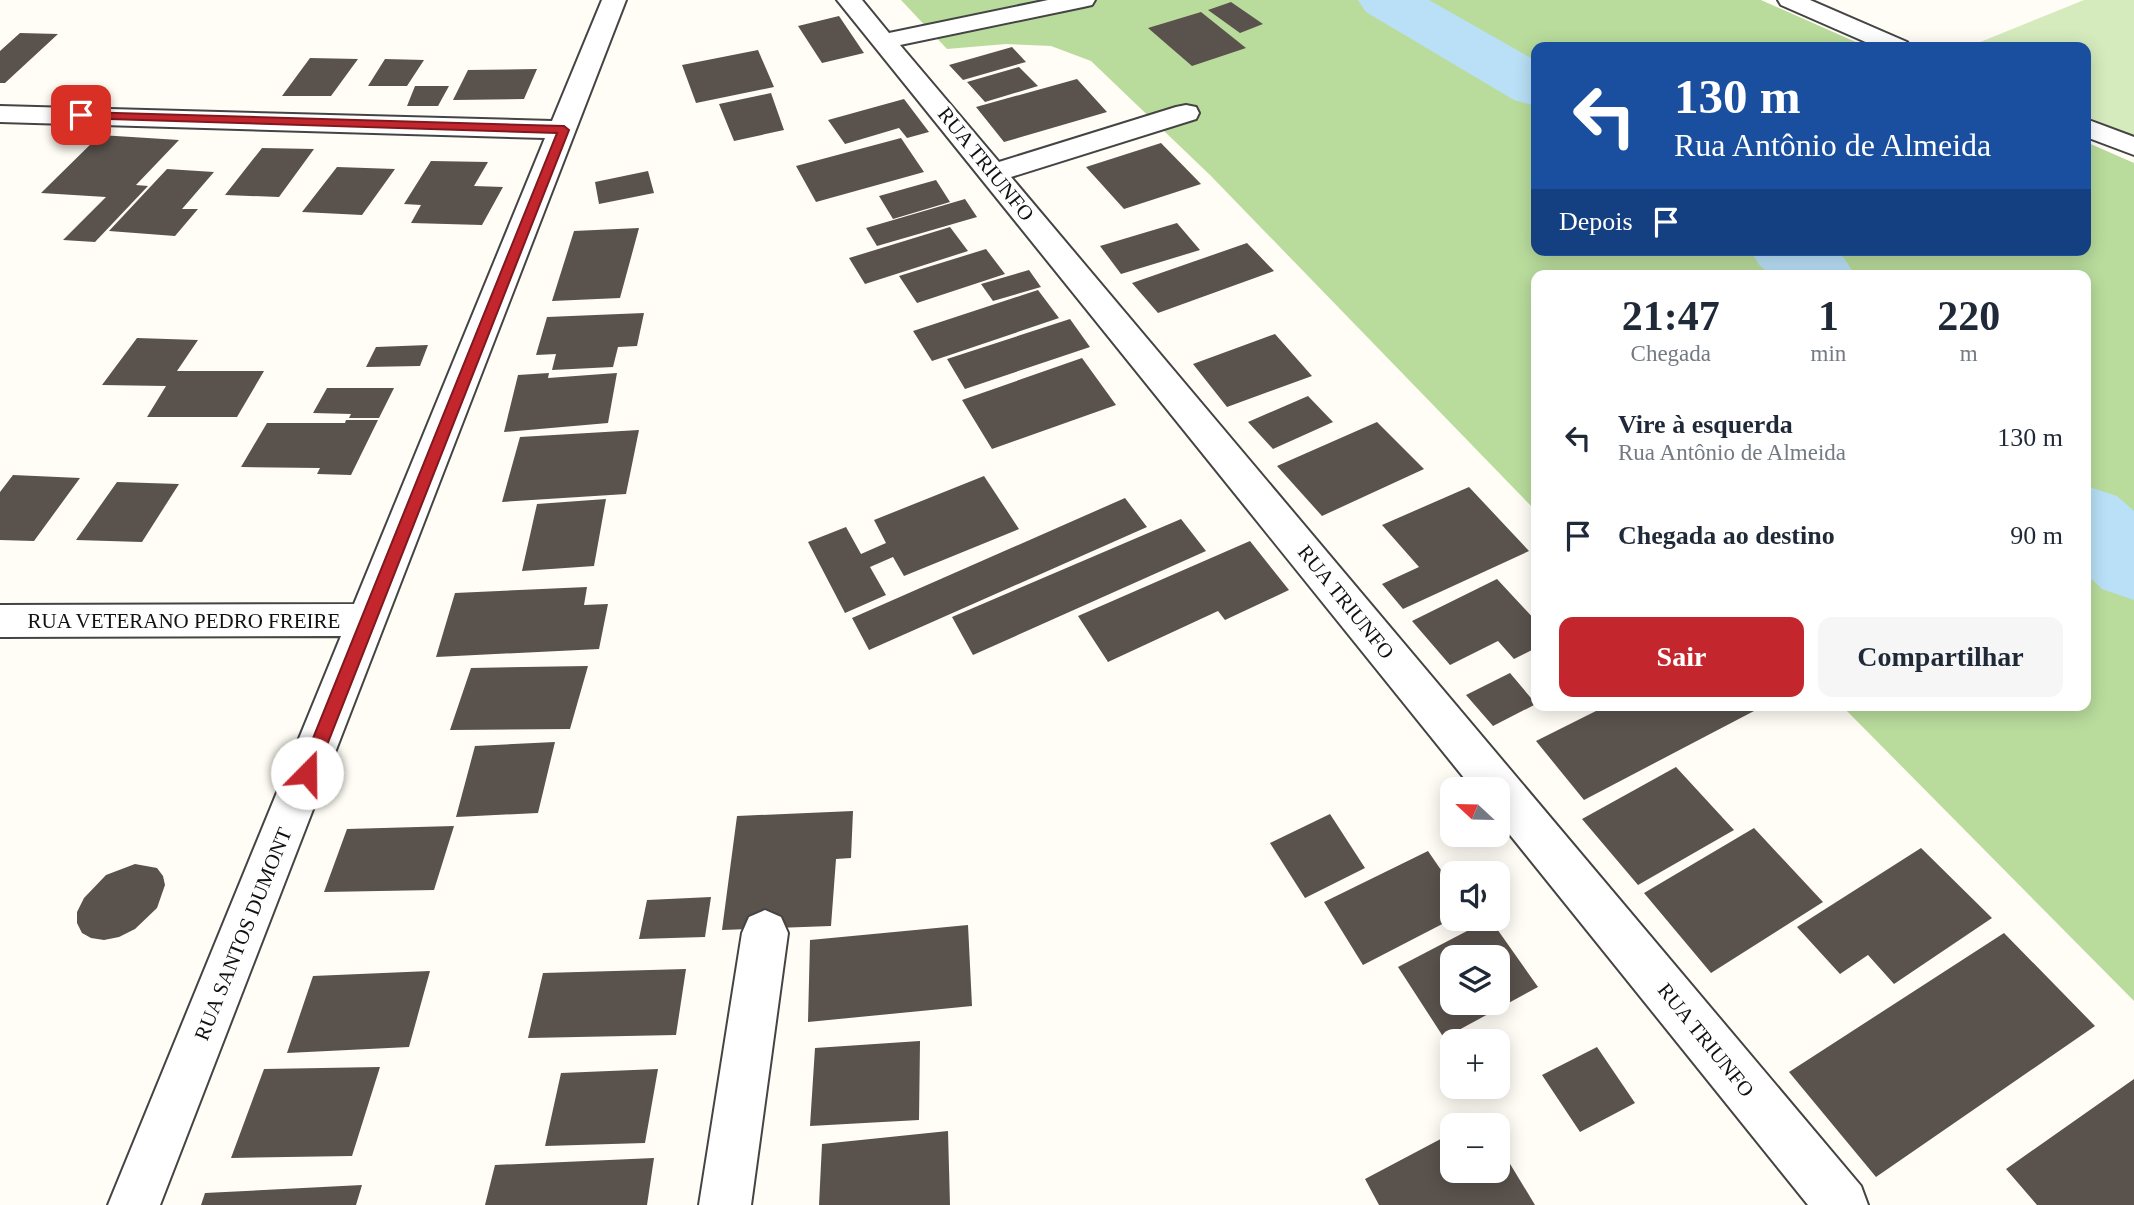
<!DOCTYPE html>
<html lang="pt">
<meta charset="utf-8">
<style>
:root{--surface:#fff;--page:#f6f6f7;--text:#1f2937;--muted:#747a83;--accent:#c4262e}
body{margin:0;font-family:Georgia,serif;background:var(--page);color:var(--text);height:100vh;display:flex;flex-direction:column;font-size:26px;white-space:nowrap}
*{box-sizing:border-box;margin:0}
p{font-size:23px;color:var(--muted)}
.icon{flex:none;width:38px;height:38px;fill:none;stroke:currentColor;stroke-width:2;stroke-linecap:round;stroke-linejoin:round}
.map{position:relative;flex:1;overflow:hidden}
.side{position:absolute;left:1531px;top:270px;width:560px;height:441px;display:flex;flex-direction:column;background:var(--surface);border-radius:14px;box-shadow:0 4px 18px #0003}
.side>*{flex:none}
.guide{position:absolute;left:1531px;top:42px;width:560px;height:214px;border-radius:14px;box-shadow:0 4px 18px #0003;background:#1a4fa0;color:#fff;overflow:hidden}
.needle{width:46px;rotate:292deg}
.controls{position:absolute;left:1440px;top:777px;display:grid;gap:14px}
.controls a{display:grid;place-items:center;width:70px;height:70px;border-radius:14px;background:var(--surface);box-shadow:0 4px 18px #0003;font-size:35px}
.pin{position:absolute;display:grid;place-items:center;width:60px;height:60px;color:#fff;margin:-30px;border-radius:14px;box-shadow:0 4px 10px #0006}
.me{position:absolute;width:77px;margin:-38px;rotate:22deg;stroke-linejoin:round;filter:drop-shadow(0 0 5px #0008)}
.turn{display:flex;align-items:center;gap:24px;height:147px;padding:0 28px;font-size:32px}
.turn .icon{width:91px;height:91px;stroke-width:2.5}
.turn b{display:block;font-size:49px;line-height:60px}
.then{display:flex;align-items:center;height:66px;padding:0 28px;background:#0003;gap:14px;font-size:26px}
.eta{display:flex;justify-content:space-evenly;align-items:center;height:119px;text-align:center}
.eta b{font-size:42px;font-weight:700;line-height:49px}
.cta{display:flex;gap:14px;margin-top:auto;padding:14px 28px}
.cta a{flex:1;height:80px;border-radius:14px;background:var(--accent);color:#fff;font-size:28px;font-weight:700;line-height:80px;text-align:center}
.cta a+a{background:var(--page);color:var(--text)}
ul{padding:0;list-style:none}
li{display:flex;align-items:center;gap:21px;height:98px;padding:0 28px}
li div{flex:1}
li b{display:block;font-size:26px}
li em{font-style:normal}
.map>svg:first-child{display:block}
.green{fill:#d5ebbd}
.forest{fill:#b9dc9c}
.lines{fill:none;stroke-linecap:round;stroke-linejoin:round}
.river{fill:#b9e0f7;fill-rule:evenodd}
.building{fill:#5a524d;fill-rule:evenodd}
.minor-casing{stroke:#444;stroke-width:4}
.minor{fill:#fff;fill-rule:evenodd}
.route{fill:#c4262e;stroke:#7f191e;stroke-width:2}
.labels{text-anchor:middle;stroke-width:7;stroke-linejoin:round;paint-order:stroke}
.street-label{font-size:21px;fill:#111;stroke:#fff}
</style>
<div class="map">
<svg width="2134" height="1205" viewBox="0 0 2134 1205">
<rect width="100%" height="100%" fill="#fffdf5"/>
<path class="green" d="M 2084,0 L 2134,0 L 2134,137 L 2086,117 L 2086,47 L 1968,47 Z"/>
<path class="forest" d="M 901,0 L 1761,0 L 1867,47 L 1536,47 L 1536,250 L 2086,250 L 2086,142 L 2134,163 L 2134,1001 L 1841,705 L 2086,705 L 2086,275 L 1536,275 L 1536,511 L 1210,175 L 1091,61 L 1051,46 L 1006,44 L 947,49 Z"/>
<g class="lines">
<path class="river" d="M 1358,0 L 1429,0 L 1536,61 L 1536,106 L 1514,100 L 1366,12 Z
M 1750,250 L 1834,250 L 1844,258 L 1855,275 L 1771,275 L 1760,266 Z
M 2086,486 L 2117,496 L 2134,511 L 2134,600 L 2102,589 L 2086,574 Z"/>
</g>
<path class="building" d="M 1231,2 L 1263,24 L 1240,33 L 1208,10 Z
M 1201,12 L 1246,48 L 1192,66 L 1148,28 Z
M 839,16 L 864,53 L 822,63 L 798,26 Z
M 20,33 L 58,34 L 5,83 L 0,83 L 0,51 Z
M 1012,47 L 1026,62 L 963,80 L 949,65 Z
M 758,50 L 774,87 L 696,103 L 682,65 Z
M 310,58 L 358,59 L 331,96 L 282,96 Z
M 385,59 L 424,60 L 407,86 L 368,86 Z
M 1019,67 L 1038,86 L 985,102 L 967,82 Z
M 537,69 L 524,99 L 453,100 L 468,70 Z
M 1077,79 L 1107,112 L 1004,142 L 976,107 Z
M 415,86 L 449,86 L 438,106 L 407,106 Z
M 771,93 L 784,130 L 734,141 L 719,104 Z
M 904,99 L 929,132 L 907,138 L 899,128 L 845,144 L 828,120 Z
M 100,135 L 179,140 L 136,185 L 148,186 L 95,242 L 63,240 L 106,197 L 41,193 Z
M 901,138 L 924,172 L 816,202 L 796,166 Z
M 1161,143 L 1201,184 L 1124,209 L 1086,167 Z
M 262,148 L 314,149 L 279,197 L 225,195 Z
M 431,161 L 488,162 L 474,186 L 503,187 L 482,225 L 411,223 L 421,205 L 404,204 Z
M 337,167 L 395,169 L 362,215 L 302,212 Z
M 167,169 L 214,172 L 182,209 L 198,209 L 175,236 L 109,231 Z
M 648,171 L 654,193 L 599,204 L 595,182 Z
M 936,180 L 950,202 L 893,219 L 879,196 Z
M 965,199 L 977,217 L 877,246 L 866,228 Z
M 1177,223 L 1200,250 L 1121,274 L 1100,246 Z
M 950,227 L 968,251 L 865,284 L 849,258 Z
M 639,228 L 620,298 L 552,301 L 574,231 Z
M 1247,243 L 1274,271 L 1158,313 L 1132,283 Z
M 986,249 L 1005,274 L 917,303 L 899,276 Z
M 1029,270 L 1041,287 L 993,301 L 981,284 Z
M 1038,290 L 1059,318 L 932,361 L 913,331 Z
M 644,313 L 637,346 L 618,347 L 613,367 L 552,370 L 556,354 L 536,355 L 547,317 Z
M 1070,319 L 1090,347 L 965,389 L 947,359 Z
M 1275,334 L 1312,376 L 1227,407 L 1193,364 Z
M 137,338 L 198,340 L 177,371 L 264,371 L 237,417 L 147,417 L 166,386 L 102,385 Z
M 428,345 L 420,366 L 366,367 L 376,347 Z
M 1082,358 L 1116,405 L 992,449 L 962,400 Z
M 549,373 L 548,378 L 617,373 L 608,423 L 504,432 L 518,375 Z
M 327,388 L 394,388 L 379,418 L 349,418 L 351,414 L 313,413 Z
M 1308,396 L 1333,422 L 1273,449 L 1248,422 Z
M 346,420 L 378,420 L 351,475 L 317,474 L 320,468 L 241,467 L 267,423 L 345,423 Z
M 1377,422 L 1424,469 L 1322,516 L 1277,466 Z
M 639,430 L 626,494 L 502,502 L 520,437 Z
M 13,475 L 80,478 L 34,541 L 0,540 L 0,492 Z
M 984,476 L 1019,529 L 904,576 L 893,557 L 870,567 L 886,595 L 845,613 L 808,542 L 846,527 L 861,554 L 886,543 L 874,520 Z
M 117,482 L 179,484 L 142,542 L 76,540 Z
M 1469,487 L 1529,551 L 1403,609 L 1382,584 L 1419,567 L 1382,525 Z
M 1125,498 L 1147,527 L 869,650 L 852,618 Z
M 606,499 L 594,566 L 522,571 L 537,504 Z
M 1181,519 L 1206,551 L 973,655 L 952,617 Z
M 1250,541 L 1289,590 L 1225,620 L 1218,611 L 1108,662 L 1078,616 Z
M 1497,579 L 1536,621 L 1536,648 L 1514,659 L 1498,641 L 1450,665 L 1412,621 Z
M 587,587 L 584,605 L 608,604 L 599,649 L 436,657 L 455,593 Z
M 588,666 L 570,729 L 450,730 L 471,668 Z
M 1510,673 L 1536,704 L 1493,726 L 1466,695 Z
M 1608,705 L 1749,705 L 1754,711 L 1584,800 L 1536,741 Z
M 555,742 L 538,813 L 456,817 L 475,746 Z
M 1676,767 L 1734,830 L 1638,885 L 1582,819 Z
M 853,811 L 851,858 L 836,859 L 831,926 L 722,930 L 737,816 Z
M 1330,814 L 1365,868 L 1305,898 L 1270,843 Z
M 454,826 L 434,890 L 324,892 L 347,829 Z
M 1754,828 L 1823,902 L 1711,973 L 1644,893 Z
M 1921,848 L 1992,918 L 1894,984 L 1868,955 L 1840,974 L 1797,927 Z
M 1428,851 L 1452,886 L 1452,919 L 1363,965 L 1324,902 Z
M 135,864 L 157,868 L 163,876 L 165,885 L 157,908 L 135,929 L 119,937 L 104,940 L 91,938 L 82,933 L 77,923 L 77,912 L 84,898 L 106,875 Z
M 711,897 L 705,937 L 639,939 L 647,900 Z
M 1490,919 L 1538,987 L 1444,1038 L 1398,967 ZM 1452,957 L 1498,957 L 1498,1003 L 1452,1003 Z
M 968,925 L 972,1006 L 808,1022 L 810,940 Z
M 2004,933 L 2095,1026 L 1876,1177 L 1789,1072 Z
M 686,969 L 676,1035 L 528,1038 L 543,973 Z
M 430,971 L 409,1047 L 287,1053 L 313,976 Z
M 920,1041 L 919,1120 L 810,1126 L 815,1048 Z
M 1597,1047 L 1635,1103 L 1580,1132 L 1542,1075 Z
M 380,1067 L 352,1156 L 231,1158 L 264,1069 Z
M 658,1069 L 645,1143 L 545,1146 L 561,1073 Z
M 2134,1079 L 2134,1205 L 2037,1205 L 2006,1169 Z
M 948,1131 L 950,1205 L 819,1205 L 822,1144 Z
M 1452,1133 L 1452,1171 L 1498,1171 L 1498,1144 L 1535,1205 L 1379,1205 L 1365,1179 Z
M 654,1158 L 647,1205 L 485,1205 L 495,1165 Z
M 362,1185 L 356,1205 L 201,1205 L 205,1193 Z"/>
<g class="lines">
<defs>
<path id="minor" d="M 602,0 L 626,0 L 160,1205 L 108,1205 L 341,636 L 0,637 L 0,605 L 354,604 L 545,138 L 0,122 L 0,106 L 552,121 Z
M 837,0 L 862,0 L 889,33 L 1048,0 L 1095,0 L 1092,5 L 1083,7 L 900,45 L 999,162 L 1176,107 L 1186,105 L 1196,107 L 1199,113 L 1196,119 L 1011,177 L 1861,1186 L 1868,1205 L 1808,1205 L 1498,820 L 1498,789 L 1473,789 Z
M 1778,0 L 1810,0 L 1907,42 L 1911,47 L 1877,47 L 1781,5 Z
M 2086,119 L 2134,137 L 2134,155 L 2086,137 Z
M 765,910 L 781,917 L 788,933 L 751,1205 L 699,1205 L 742,933 L 749,917 Z"/>
</defs>
<use href="#minor" class="minor-casing"/>
<use href="#minor" class="minor"/>
</g>
<path class="route" d="M 81,112 L 564,126 L 569,130 L 316,773 L 314,778 L 307,781 L 301,778 L 299,773 L 557,133 L 77,118 L 76,115 Z"/>
<g class="labels">
<g class="street-label">
<text transform="translate(986 164) rotate(51)" y="7">RUA TRIUNFO</text>
<text transform="translate(1346 602) rotate(51)" y="7">RUA TRIUNFO</text>
<text x="184" y="628">RUA VETERANO PEDRO FREIRE</text>
<text transform="translate(243 934) rotate(-68)" y="7">RUA SANTOS DUMONT</text>
<text transform="translate(1706 1040) rotate(51)" y="7">RUA TRIUNFO</text>
</g>
</g>
</svg>
<div class="controls">
<a><svg class="needle" viewBox="-14 -14 28 28"><path d="M0-13l5 13h-10z" fill="#e53935"/><path d="M0 13l5-13h-10z" fill="#747a83"/></svg></a>
<a><svg class="icon" aria-label="sound" viewBox="0 0 24 24"><path d="M4 9h4l5-4v14l-5-4H4zM17 9q2 3 0 6"/></svg></a>
<a><svg class="icon" aria-label="layers" viewBox="0 0 24 24"><path d="M12 4l9 5-9 5-9-5zM3 14l9 5 9-5"/></svg></a>
<a>+</a>
<a>−</a>
</div>
<div class="pin" style="left:81px;top:115px;background:#d93025"><svg class="icon" aria-label="arrive" viewBox="0 0 24 24"><path d="M6 21V4h12l-3 4 3 4H6"/></svg></div>
<svg class="me" style="left:307px;top:773px" viewBox="-20 -20 40 40"><circle r="19" fill="#fff"/><path d="M0-13L10 11 0 6-10 11z" fill="#c4262e"/></svg>
<div class="guide">
<div class="turn"><svg class="icon" aria-label="left" viewBox="0 0 24 24"><path d="M17 20v-9H6M10 6l-5 5 5 5"/></svg><div><b>130 m</b>Rua Antônio de Almeida</div></div>
<div class="then">Depois<svg class="icon" aria-label="arrive" viewBox="0 0 24 24"><path d="M6 21V4h12l-3 4 3 4H6"/></svg></div>
</div>
<section class="side">
<div class="eta">
<div><b>21:47</b><p>Chegada</p></div>
<div><b>1</b><p>min</p></div>
<div><b>220</b><p>m</p></div>
</div>
<ul>
<li><svg class="icon" aria-label="left" viewBox="0 0 24 24"><path d="M17 20v-9H6M10 6l-5 5 5 5"/></svg><div><b>Vire à esquerda</b><p>Rua Antônio de Almeida</p></div><em>130 m</em></li>
<li><svg class="icon" aria-label="arrive" viewBox="0 0 24 24"><path d="M6 21V4h12l-3 4 3 4H6"/></svg><div><b>Chegada ao destino</b></div><em>90 m</em></li>
</ul>
<div class="cta"><a>Sair</a><a>Compartilhar</a></div>
</section>
</div>
